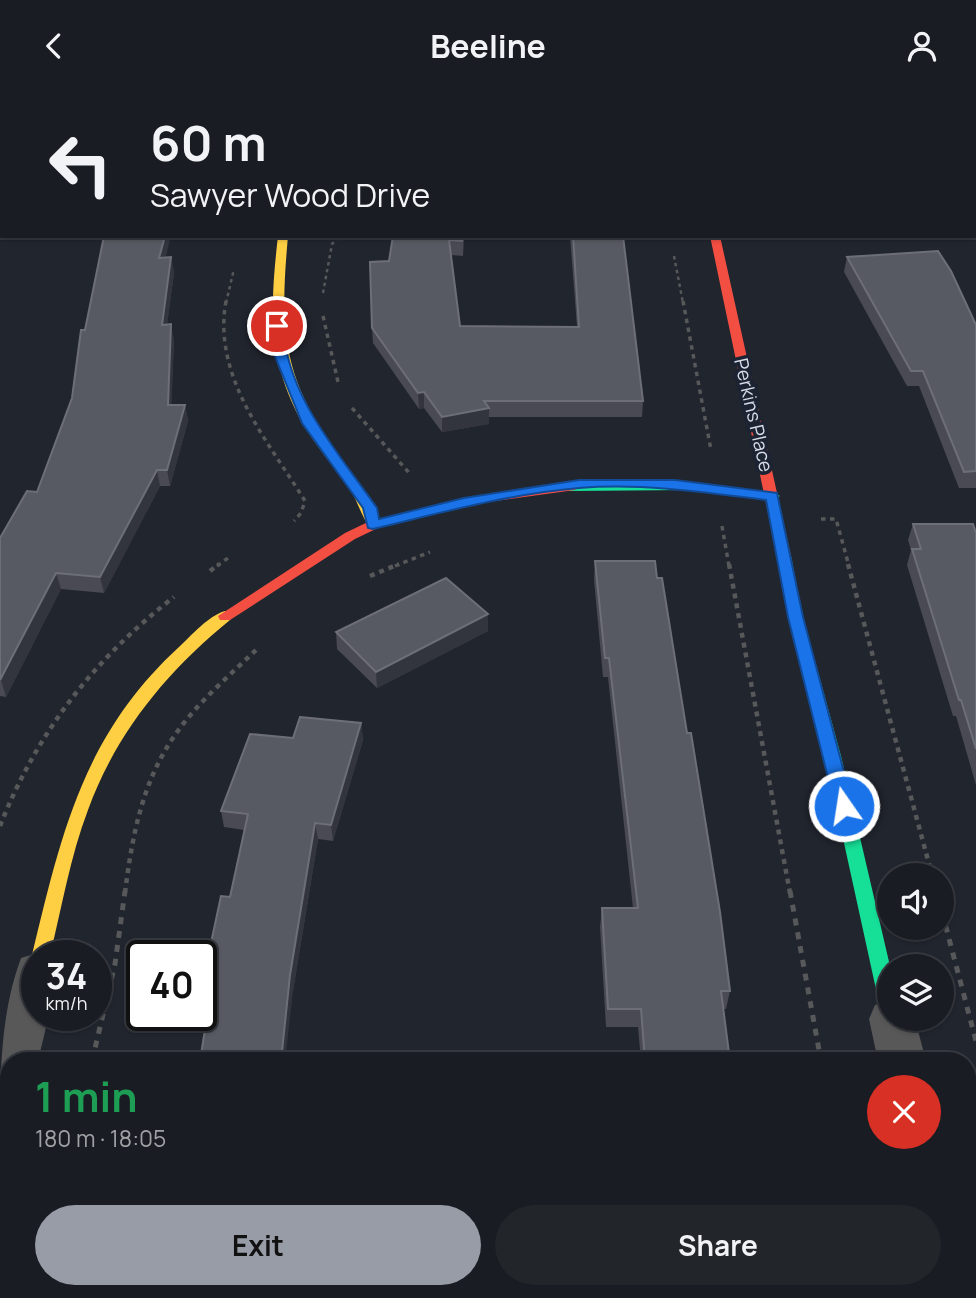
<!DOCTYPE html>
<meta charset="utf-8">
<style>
:root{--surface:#191c22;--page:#22252a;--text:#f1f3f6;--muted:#9fa1a5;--line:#373a40;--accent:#979ca7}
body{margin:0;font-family:Manrope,sans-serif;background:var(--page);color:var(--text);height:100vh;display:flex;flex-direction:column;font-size:26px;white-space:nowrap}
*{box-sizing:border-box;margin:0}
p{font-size:23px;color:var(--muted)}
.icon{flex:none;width:38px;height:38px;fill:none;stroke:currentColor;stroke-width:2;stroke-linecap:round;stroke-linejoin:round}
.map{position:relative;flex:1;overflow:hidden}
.details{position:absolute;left:0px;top:961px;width:976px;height:247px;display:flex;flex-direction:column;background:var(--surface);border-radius:28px 28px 0 0;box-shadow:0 2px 5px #0004,0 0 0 2px var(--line)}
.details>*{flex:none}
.guide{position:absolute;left:0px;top:0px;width:976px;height:147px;box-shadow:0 2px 5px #0004,0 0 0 2px var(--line);background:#191c22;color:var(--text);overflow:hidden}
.tools{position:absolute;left:877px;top:772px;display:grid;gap:14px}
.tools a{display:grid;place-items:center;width:77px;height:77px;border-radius:50%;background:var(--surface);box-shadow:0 2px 5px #0004,0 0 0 2px var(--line);font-size:35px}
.speed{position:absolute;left:21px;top:849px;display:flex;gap:14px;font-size:35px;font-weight:700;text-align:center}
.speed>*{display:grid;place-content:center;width:91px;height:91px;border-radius:50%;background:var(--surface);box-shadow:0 2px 5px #0004,0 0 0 2px var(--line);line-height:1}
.speed small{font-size:18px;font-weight:400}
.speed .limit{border:4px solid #111;border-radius:10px;background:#fff;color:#111}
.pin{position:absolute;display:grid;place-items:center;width:60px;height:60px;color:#fff;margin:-30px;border:4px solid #fff;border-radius:50%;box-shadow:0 2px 7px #0007}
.me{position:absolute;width:77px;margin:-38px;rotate:347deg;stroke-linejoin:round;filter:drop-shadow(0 0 5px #0008)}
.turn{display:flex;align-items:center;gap:24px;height:147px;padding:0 35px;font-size:32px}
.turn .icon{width:91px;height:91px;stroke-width:2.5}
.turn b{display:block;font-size:49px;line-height:60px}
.round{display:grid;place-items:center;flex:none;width:74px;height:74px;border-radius:37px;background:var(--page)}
.head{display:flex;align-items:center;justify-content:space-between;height:119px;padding:0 35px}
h1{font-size:42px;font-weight:700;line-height:52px;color:#1e9e55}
.primary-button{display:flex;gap:14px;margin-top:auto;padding:14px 35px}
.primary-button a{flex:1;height:80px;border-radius:42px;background:var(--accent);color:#111;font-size:28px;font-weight:700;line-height:80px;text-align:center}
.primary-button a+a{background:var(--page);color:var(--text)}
header{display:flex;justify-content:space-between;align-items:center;height:91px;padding:0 35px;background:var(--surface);font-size:32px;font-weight:700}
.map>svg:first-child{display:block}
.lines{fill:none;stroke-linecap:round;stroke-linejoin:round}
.path-far3{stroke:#575859;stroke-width:2.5;stroke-dasharray:3.5 3.5;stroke-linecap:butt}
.path-far2{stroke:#575859;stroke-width:3.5;stroke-dasharray:4.5 4.5;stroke-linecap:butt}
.path-far1{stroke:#575859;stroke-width:4.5;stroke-dasharray:5 5;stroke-linecap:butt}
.path{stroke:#575859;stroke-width:5;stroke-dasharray:7 7;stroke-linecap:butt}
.street{fill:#585858;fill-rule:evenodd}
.fast{fill:#16e098;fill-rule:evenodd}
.slow{fill:#ffcf43;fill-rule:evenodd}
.jam{fill:#f24e42;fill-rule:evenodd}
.wall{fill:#494a53}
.shaded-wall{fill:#32353e}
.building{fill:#585a63;stroke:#6c6e78;stroke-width:2}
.route{fill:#1a73e8;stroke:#114b97;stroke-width:2}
.labels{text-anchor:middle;stroke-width:7;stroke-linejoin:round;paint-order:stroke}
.street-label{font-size:19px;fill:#d7dce8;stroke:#1c2333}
</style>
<header><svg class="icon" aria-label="back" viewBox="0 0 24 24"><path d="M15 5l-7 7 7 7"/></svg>Beeline<svg class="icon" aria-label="person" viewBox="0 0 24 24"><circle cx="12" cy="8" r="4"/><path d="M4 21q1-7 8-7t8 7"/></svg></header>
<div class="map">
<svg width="976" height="1207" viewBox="0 0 976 1207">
<rect width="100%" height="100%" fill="#21252e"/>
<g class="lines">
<path class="path-far3" d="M 161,0 L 191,2
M 674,165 L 683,212
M 323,202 L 332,153 L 340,145
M 226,212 L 234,178"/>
<path class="path-far2" d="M 226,210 C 212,286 268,350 305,410 L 301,422 L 294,430
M 683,210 L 711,359
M 323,225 L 338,291
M 352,317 L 411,384
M 821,428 L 836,428 L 849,475
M 722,435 L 729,475
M 217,475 L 228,467
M 395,475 L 430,461"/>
<path class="path-far1" d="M 729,473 L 790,802
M 848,473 L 932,784
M 210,480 L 219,473
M 370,485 L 399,473
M 0,735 C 37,641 95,567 174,506
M 125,802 C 132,746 142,691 175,644 C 197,612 229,585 257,558"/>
<path class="path" d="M 790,800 L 821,970
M 942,821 L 976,950
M 92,970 L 115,873 L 125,800
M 864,1199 L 865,1207
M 38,1207 L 39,1199"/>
<path class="street" d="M 701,0 L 723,0 L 723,2 L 701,2 Z
M 37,862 L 45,864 L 37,864 L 37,924 L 49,924 L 38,970 L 9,970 L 9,1042 L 0,1045 C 0,985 0,923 21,867 Z
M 889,909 L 889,928 L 915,928 L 926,970 L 878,970 L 869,928 L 875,914 Z
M 968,1178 L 973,1180 L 976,1187 L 976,1207 L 929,1207 L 927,1199 L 968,1199 Z"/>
<path class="fast" d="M 635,0 L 675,0 L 676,2 L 637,2 Z
M 975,15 L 976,15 L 976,21 L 975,21 Z
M 686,391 L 773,401 L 780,405 L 773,409 L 686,399 L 570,400 L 563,396 L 570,392 Z
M 784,460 L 791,465 L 803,526 L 841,665 L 890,875 L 889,920 L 882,918 L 879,912 L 825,665 L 789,526 L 777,465 Z"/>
<path class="slow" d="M 278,145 L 288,145 C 280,234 281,281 332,356 C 349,382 372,403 380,434 L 378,437 L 373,438 C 365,436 357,408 350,398 C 334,376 317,356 303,333 C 267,270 270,215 278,145 Z
M 225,520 L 232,525 L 230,529 C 167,580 116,642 88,719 C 70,766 62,816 50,864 L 37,864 L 37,870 L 34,869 L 32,864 C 61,744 83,644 179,556 C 192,544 208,525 225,520 Z"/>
<path class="jam" d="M 710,145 L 720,145 L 791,465 L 784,470 L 777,465 Z
M 570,392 L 575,393 L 577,396 L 575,399 L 480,412 L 380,436 L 355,448 L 230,529 L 220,529 L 218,525 L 345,442 L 370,430 L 480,404 Z"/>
</g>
<path class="wall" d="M 0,25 L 2,27 L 2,106 L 0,104 Z
M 393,145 L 464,145 L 463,165 L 451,164 L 460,235 L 577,236 L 570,145 L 623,145 L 643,310 L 642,326 L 489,326 L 489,333 L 442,341 L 424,317 L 419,318 L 373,252 L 372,237 L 389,170 Z
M 171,166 L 174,182 L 167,233 L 174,249 L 171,314 L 185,314 L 188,330 L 170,395 L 160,395 L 104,502 L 61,498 L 6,606 L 0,605 L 0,447 L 37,401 L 72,307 L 166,167 Z
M 847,166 L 976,234 L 976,397 L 959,397 L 919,295 L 907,295 L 844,181 Z
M 913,433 L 976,442 L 976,694 L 956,625 L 953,625 L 907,474 L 911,459 L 908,449 Z
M 595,470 L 657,487 L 687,642 L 730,900 L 726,918 L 723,918 L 730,970 L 641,970 L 638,936 L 606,936 L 600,836 L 602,817 L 633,817 L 608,586 L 603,586 L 594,489 Z
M 488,540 L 377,597 L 337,558 L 336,541 Z
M 361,632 L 363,649 L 333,750 L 318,748 L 293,900 L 209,896 L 205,880 L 230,806 L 244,739 L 224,736 L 221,720 L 293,647 Z
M 613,1199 L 759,1199 L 760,1207 L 613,1207 Z"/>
<path class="shaded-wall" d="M 165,145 L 171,145 L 162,182 L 159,167 Z
M 171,166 L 174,182 L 165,249 L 162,234 Z
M 171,233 L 174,249 L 171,330 L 168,314 Z
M 424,301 L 424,317 L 419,318 L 418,302 Z
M 185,314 L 188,330 L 170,395 L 167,379 Z
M 489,317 L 489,333 L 442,341 L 442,326 Z
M 157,379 L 160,395 L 104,502 L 100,486 Z
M 56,482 L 61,498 L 6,606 L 1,589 Z
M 488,523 L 488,540 L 377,597 L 376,581 Z
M 361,632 L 363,649 L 333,750 L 331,734 Z
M 315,732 L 318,748 L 293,900 L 285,970 L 281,970 L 290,884 Z
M 239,1199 L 245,1199 L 244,1207 L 238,1207 Z"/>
<path class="building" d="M 0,25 L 2,27 L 2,96 L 0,94 Z
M 104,145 L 165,145 L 159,167 L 171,166 L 162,234 L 171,233 L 168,314 L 185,314 L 167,379 L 157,379 L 100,486 L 56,482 L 0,589 L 0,447 L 27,400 L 37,401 L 72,307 L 81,239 L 85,239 Z
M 393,145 L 463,145 L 462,150 L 449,149 L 460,235 L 579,236 L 573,145 L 623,145 L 643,310 L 484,310 L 489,317 L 442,326 L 424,301 L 418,302 L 372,237 L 370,171 L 389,170 Z
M 938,160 L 951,180 L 976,234 L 976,380 L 964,381 L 923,280 L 911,280 L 847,166 Z
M 913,433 L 973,433 L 976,442 L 976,658 L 961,609 L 959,609 L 912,458 L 921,458 Z
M 595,470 L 655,470 L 657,487 L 662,487 L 687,642 L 691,642 L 720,821 L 730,900 L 721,900 L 730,970 L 645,970 L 641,918 L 608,918 L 602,817 L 638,817 L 609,567 L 605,567 Z
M 446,487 L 488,523 L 376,581 L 336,541 Z
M 300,626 L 361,632 L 331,734 L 315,732 L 290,884 L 281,970 L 200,970 L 214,881 L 205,880 L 221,805 L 230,806 L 248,723 L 221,720 L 250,643 L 293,647 Z
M 138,1199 L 239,1199 L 238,1207 L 137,1207 Z
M 616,1199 L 759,1199 L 760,1207 L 616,1207 Z"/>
<path class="route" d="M 273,232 L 283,235 C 287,306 338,361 377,417 L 379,428 L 464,407 L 579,389 L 675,389 L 777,402 L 803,526 L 853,715 L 850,719 L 838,719 L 835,715 L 788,526 L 766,409 C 704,401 641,392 579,397 C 509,403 440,422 373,438 L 368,437 L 363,417 L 302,332 L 272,258 Z"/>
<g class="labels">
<g class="street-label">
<text transform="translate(754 324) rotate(77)" y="7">Perkins Place</text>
</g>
</g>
</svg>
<div class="tools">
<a><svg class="icon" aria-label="sound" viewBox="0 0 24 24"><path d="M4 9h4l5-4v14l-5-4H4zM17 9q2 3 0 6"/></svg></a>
<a><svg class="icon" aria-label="layers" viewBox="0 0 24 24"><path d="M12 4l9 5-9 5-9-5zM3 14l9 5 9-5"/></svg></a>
</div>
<div class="speed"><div>34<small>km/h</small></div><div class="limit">40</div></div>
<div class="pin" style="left:277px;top:235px;background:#d93025"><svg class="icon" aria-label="arrive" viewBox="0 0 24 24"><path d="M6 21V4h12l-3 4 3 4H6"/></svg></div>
<svg class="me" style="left:844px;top:715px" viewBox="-20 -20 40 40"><circle r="17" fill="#1a73e8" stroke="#fff" stroke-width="3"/><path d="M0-11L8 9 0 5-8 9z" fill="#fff"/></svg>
<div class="guide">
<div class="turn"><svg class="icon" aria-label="left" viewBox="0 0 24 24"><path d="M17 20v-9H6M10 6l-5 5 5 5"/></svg><div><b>60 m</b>Sawyer Wood Drive</div></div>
</div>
<section class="details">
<div class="head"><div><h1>1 min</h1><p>180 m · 18:05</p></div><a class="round" style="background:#d93025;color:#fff"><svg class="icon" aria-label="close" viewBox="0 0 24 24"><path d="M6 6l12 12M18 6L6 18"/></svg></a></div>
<div class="primary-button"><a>Exit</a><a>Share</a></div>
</section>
</div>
